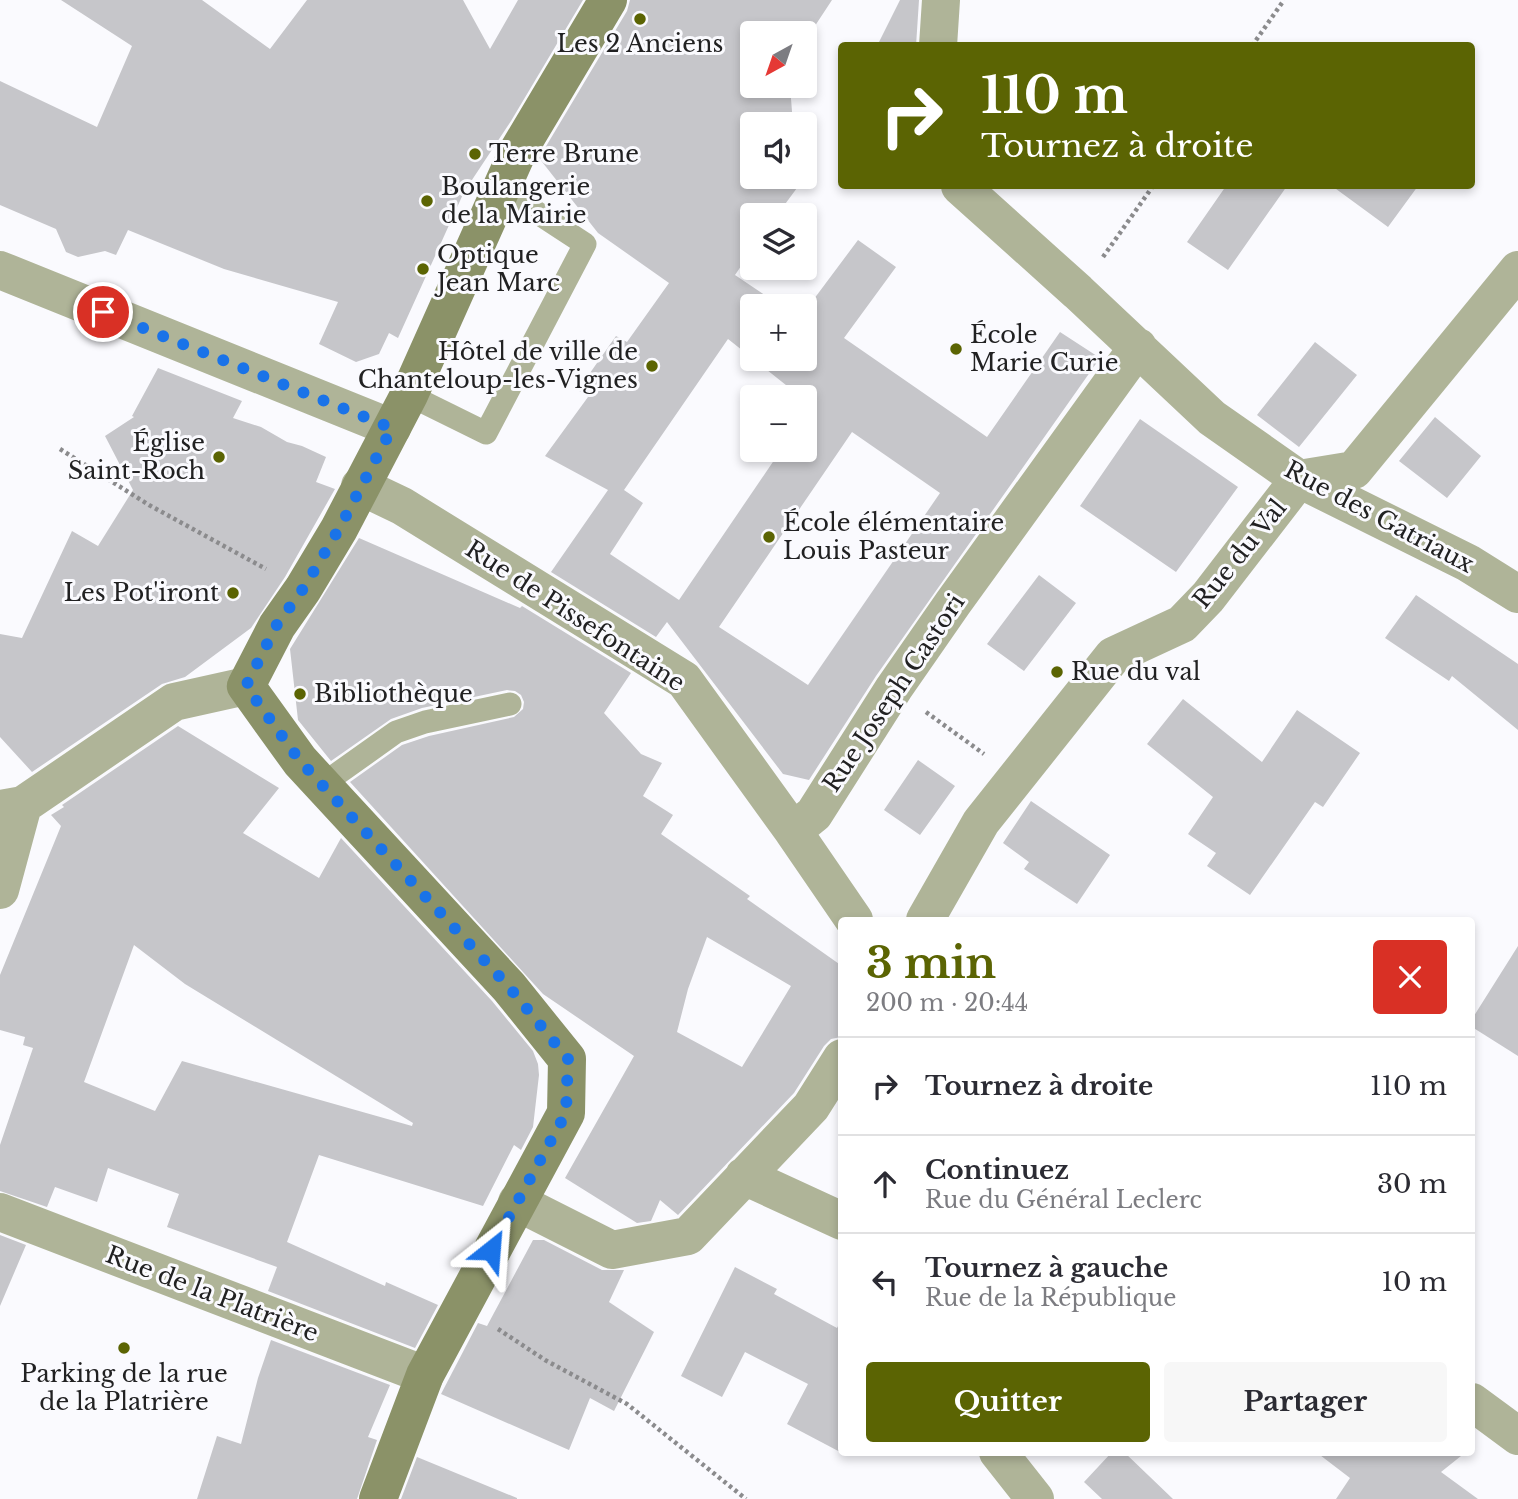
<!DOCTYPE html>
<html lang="fr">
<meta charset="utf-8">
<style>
:root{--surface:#fff;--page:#f7f7f7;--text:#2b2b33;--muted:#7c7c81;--line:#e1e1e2;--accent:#5b6403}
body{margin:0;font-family:"Libre Baskerville",serif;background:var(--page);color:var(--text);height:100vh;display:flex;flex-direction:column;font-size:26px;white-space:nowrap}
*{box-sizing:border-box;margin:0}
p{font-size:23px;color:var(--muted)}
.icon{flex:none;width:38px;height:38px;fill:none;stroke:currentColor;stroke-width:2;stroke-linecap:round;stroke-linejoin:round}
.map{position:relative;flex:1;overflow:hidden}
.side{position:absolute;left:838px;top:917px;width:637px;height:539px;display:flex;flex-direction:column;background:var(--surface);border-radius:7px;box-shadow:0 4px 10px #0003}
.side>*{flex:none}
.top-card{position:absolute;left:838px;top:42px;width:637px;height:147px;border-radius:7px;box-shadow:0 4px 10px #0003;background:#5b6403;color:#fff;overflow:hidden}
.needle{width:46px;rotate:220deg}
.fabs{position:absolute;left:740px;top:21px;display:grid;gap:14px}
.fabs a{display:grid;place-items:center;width:77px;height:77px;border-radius:7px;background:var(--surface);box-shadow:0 4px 10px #0003;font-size:35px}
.pin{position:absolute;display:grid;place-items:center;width:60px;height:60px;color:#fff;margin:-30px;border:4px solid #fff;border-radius:50%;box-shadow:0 2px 7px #0007}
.me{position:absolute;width:77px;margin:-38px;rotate:28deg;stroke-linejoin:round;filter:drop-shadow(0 0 5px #0008)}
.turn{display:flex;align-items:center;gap:24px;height:147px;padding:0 28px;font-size:32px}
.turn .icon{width:91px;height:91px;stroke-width:2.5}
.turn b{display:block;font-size:49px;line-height:60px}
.round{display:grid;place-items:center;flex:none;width:74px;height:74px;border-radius:7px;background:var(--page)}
.headline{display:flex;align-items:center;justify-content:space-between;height:119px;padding:0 28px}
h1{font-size:42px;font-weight:700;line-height:52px;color:var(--accent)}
.button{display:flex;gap:14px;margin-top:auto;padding:14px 28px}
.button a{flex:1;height:80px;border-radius:7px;background:var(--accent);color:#fff;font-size:28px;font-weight:700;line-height:80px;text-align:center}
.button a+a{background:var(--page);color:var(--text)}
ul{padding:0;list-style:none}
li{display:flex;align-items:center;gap:21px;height:98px;padding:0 28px;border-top:2px solid var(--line)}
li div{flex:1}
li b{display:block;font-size:26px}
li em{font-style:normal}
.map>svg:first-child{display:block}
.building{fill:#c6c6ca;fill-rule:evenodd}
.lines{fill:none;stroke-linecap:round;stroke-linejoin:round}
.path{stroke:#8b8b8d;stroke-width:4.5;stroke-dasharray:3.5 3.5;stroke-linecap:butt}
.lane{stroke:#afb498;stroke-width:23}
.street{stroke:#afb498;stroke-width:38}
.secondary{stroke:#8b9268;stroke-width:38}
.route{stroke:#1a73e8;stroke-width:12;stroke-dasharray:0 21.6}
.poi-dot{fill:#5b6403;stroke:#fafafe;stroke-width:2.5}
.labels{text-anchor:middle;stroke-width:6;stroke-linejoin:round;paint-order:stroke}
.poi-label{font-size:24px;fill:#212122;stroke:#fafafe;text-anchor:start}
.street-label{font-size:24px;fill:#212122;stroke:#fafafe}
</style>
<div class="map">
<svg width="1518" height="1499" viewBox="0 0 1518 1499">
<rect width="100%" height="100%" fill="#fafafe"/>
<path class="building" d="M 61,0 L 202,0 L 270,49 L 307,0 L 463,0 L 490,49 L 518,0 L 583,0 L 511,121 L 464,192 L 398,338 L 389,333 L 379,354 L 356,362 L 319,344 L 338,302 L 224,269 L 128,230 L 116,255 L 105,251 L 78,257 L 66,252 L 56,229 L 0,205 L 0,81 L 97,127 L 132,46 Z
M 630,0 L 832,0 L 805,41 L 805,33 L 752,33 L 752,86 L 790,86 L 793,124 L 752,124 L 752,177 L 796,177 L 797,188 L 777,215 L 752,215 L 752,250 L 735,275 L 781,306 L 752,306 L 752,359 L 805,359 L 805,311 L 858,240 L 896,267 L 844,338 L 987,437 L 1060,332 L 1100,358 L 876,676 L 809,780 L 783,774 L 667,622 L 656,637 L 551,572 L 608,490 L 545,456 L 588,397 L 578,390 L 616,336 L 627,342 L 669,283 L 598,233 L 539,158 L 627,11 ZM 728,339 L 801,397 L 805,397 L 805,450 L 781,450 L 679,600 L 610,554 L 643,503 L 624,490 ZM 852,432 L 940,493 L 808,685 L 719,627 Z
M 900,0 L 919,0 L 916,46 L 877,46 Z
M 1226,186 L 1287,186 L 1228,270 L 1187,242 Z
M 1332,186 L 1418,186 L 1388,227 Z
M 1315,342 L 1357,375 L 1299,447 L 1257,415 Z
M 158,368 L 242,401 L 233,418 L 261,427 L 287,442 L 302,446 L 326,457 L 316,482 L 335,489 L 285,577 L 251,628 L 185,677 L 162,684 L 32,772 L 0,737 L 0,634 L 22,638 L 72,531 L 98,546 L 133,490 L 105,436 L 134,417 L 132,416 Z
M 1435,417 L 1481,456 L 1447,498 L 1399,461 Z
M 1140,419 L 1238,487 L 1176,572 L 1080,506 Z
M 359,538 L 520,608 L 522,606 L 631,673 L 604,713 L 641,754 L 662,763 L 643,796 L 673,815 L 661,834 L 750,896 L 747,899 L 842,966 L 841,1037 L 831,1039 L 824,1046 L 794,1093 L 678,1215 L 660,1200 L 651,1221 L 637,1223 L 565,1178 L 634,1056 L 543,994 L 350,782 L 402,745 L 429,736 L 514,717 L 523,709 L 524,702 L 521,695 L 515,691 L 507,690 L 422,708 L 391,719 L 331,761 L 298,720 L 290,649 ZM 707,937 L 791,986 L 742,1067 L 677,1032 L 688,989 Z
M 1039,575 L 1076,603 L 1024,671 L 987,644 Z
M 1416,595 L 1518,664 L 1518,730 L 1452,676 L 1449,681 L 1385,638 Z
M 1183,699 L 1262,762 L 1297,710 L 1360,753 L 1323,807 L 1315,802 L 1250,895 L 1207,866 L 1216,853 L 1188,834 L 1213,797 L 1147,744 Z
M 178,726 L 279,788 L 243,833 L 319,878 L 341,838 L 492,1001 L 533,1051 L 538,1064 L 539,1075 L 533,1127 L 521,1150 L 514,1145 L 483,1206 L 319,1155 L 287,1242 L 385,1286 L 386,1282 L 438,1305 L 415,1348 L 268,1291 L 277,1267 L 167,1227 L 179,1194 L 108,1168 L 97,1202 L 55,1187 L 47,1207 L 0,1191 L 0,1145 L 33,1048 L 23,1045 L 25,1037 L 0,1030 L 0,975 L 61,826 L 51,815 L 64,807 L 62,805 ZM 134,945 L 185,984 L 413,1123 L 412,1126 L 182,1061 L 155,1111 L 84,1082 Z
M 918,760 L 955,786 L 920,835 L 884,810 Z
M 1031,801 L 1110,855 L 1077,904 L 1024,869 L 1029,862 L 1003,843 Z
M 1518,946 L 1518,1056 L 1472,1027 L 1472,1019 Z
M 0,1235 L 26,1245 L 0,1306 Z
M 533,1240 L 544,1240 L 602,1270 L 624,1270 L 609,1302 L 654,1332 L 614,1411 L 590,1398 L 569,1450 L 441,1394 L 478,1323 L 487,1326 Z
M 735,1267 L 777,1289 L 774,1294 L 837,1328 L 842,1318 L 842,1453 L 787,1424 L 808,1384 L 745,1352 L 722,1397 L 681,1376 Z
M 271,1340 L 390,1385 L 368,1437 L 377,1440 L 357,1499 L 197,1499 L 217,1436 L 241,1444 L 258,1378 Z
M 1112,1452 L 1124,1452 L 1173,1499 L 1102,1499 L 1084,1482 Z
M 1316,1452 L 1466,1452 L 1441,1472 L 1478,1499 L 1336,1499 L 1350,1478 Z
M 417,1457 L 517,1498 L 517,1499 L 401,1499 Z"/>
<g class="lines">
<path class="path" d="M 1252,46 L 1284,0
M 1103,257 L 1153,186
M 60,449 L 149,505 L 266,569
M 926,712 L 984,754
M 498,1329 L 545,1360 L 627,1404 L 746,1499"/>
<path class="lane" d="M 409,395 L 486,433 L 585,244 L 501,189
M 323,784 L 396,732 L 425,722 L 510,704"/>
<path class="street" d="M 938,46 L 941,0
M 960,186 L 1078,292 L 1212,418 L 1299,479 L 1468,563 L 1518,594
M 0,270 L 392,428
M 360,486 L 402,506 L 684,680 L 793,831 L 854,920
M 0,809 L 23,805 L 174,702 L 246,686
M 793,831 L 814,814 L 894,688 L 953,603 L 1138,347
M 0,890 L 23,805
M 925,920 L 981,822 L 1113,656 L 1182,624 L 1208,597 L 1299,479 L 1354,470 L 1518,270
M 744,1176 L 842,1221
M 517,1202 L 612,1250 L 688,1236 L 811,1107 L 842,1058
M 0,1212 L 425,1375
M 1472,1402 L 1518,1436
M 998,1452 L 1035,1499"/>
<path class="secondary" d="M 378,1499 L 425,1375 L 566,1113 L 567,1059 L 509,987 L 300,761 L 246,686 L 277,626 L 303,589 L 339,529 L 409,395 L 518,151 L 608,0"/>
</g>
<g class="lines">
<path class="route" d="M 103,312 L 392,428 L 339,529 L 303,589 L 276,626 L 246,686 L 300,761 L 509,987 L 568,1059 L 566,1113 L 491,1250"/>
</g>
<g class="poi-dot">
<circle cx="640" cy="19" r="7"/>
<circle cx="475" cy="154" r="7"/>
<circle cx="427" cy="201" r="7"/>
<circle cx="423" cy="269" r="7"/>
<circle cx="956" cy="349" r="7"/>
<circle cx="652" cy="366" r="7"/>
<circle cx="219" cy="457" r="7"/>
<circle cx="769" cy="537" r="7"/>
<circle cx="233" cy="593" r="7"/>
<circle cx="1057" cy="672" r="7"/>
<circle cx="300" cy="694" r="7"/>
<circle cx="124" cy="1348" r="7"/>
</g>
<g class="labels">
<g class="poi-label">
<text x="640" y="52" text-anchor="middle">Les 2 Anciens</text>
<text x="489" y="162">Terre Brune</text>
<text x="441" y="195">Boulangerie<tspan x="441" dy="28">de la Mairie</tspan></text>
<text x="437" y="263">Optique<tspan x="437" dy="28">Jean Marc</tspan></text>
<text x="970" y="343">École<tspan x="970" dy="28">Marie Curie</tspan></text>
<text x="638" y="360" text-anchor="end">Hôtel de ville de<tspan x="638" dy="28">Chanteloup-les-Vignes</tspan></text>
<text x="205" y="451" text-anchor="end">Église<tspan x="205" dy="28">Saint-Roch</tspan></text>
<text x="783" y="531">École élémentaire<tspan x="783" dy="28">Louis Pasteur</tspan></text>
<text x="219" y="601" text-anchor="end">Les Pot'iront</text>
<text x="1071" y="680">Rue du val</text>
<text x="314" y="702">Bibliothèque</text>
<text x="124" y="1382" text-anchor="middle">Parking de la rue<tspan x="124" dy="28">de la Platrière</tspan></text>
</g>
<g class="street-label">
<text transform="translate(1379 517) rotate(28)" y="8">Rue des Gatriaux</text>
<text transform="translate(1240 554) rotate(-51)" y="8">Rue du Val</text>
<text transform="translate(575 616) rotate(33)" y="8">Rue de Pissefontaine</text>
<text transform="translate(894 693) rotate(-56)" y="8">Rue Joseph Castori</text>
<text transform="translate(212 1294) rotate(21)" y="8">Rue de la Platrière</text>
</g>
</g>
</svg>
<div class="fabs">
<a><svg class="needle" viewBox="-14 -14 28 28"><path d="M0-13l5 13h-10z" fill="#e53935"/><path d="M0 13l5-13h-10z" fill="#7c7c81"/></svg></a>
<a><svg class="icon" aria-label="sound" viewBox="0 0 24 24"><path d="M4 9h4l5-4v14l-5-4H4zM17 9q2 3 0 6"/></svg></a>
<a><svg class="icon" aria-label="layers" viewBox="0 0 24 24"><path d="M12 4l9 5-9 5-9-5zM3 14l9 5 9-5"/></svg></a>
<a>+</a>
<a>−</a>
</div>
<div class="pin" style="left:103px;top:312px;background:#d93025"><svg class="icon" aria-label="arrive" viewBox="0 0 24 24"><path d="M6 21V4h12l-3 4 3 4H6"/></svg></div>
<svg class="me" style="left:491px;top:1250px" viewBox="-20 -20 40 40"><path d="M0-17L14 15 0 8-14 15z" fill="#1a73e8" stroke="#fff" stroke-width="4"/></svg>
<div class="top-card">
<div class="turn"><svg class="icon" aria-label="right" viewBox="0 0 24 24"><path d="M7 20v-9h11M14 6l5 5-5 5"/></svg><div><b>110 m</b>Tournez à droite</div></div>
</div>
<section class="side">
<div class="headline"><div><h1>3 min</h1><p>200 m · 20:44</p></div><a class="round" style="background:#d93025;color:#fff"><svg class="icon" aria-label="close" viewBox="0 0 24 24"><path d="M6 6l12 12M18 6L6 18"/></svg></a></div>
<ul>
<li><svg class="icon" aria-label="right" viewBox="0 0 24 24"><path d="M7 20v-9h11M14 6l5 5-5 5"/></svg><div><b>Tournez à droite</b></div><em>110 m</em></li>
<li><svg class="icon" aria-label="ahead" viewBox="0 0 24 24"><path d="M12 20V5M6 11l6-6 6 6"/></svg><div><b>Continuez</b><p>Rue du Général Leclerc</p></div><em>30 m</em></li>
<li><svg class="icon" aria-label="left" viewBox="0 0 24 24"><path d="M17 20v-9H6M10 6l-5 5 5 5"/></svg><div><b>Tournez à gauche</b><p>Rue de la République</p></div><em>10 m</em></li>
</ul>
<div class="button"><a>Quitter</a><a>Partager</a></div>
</section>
</div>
